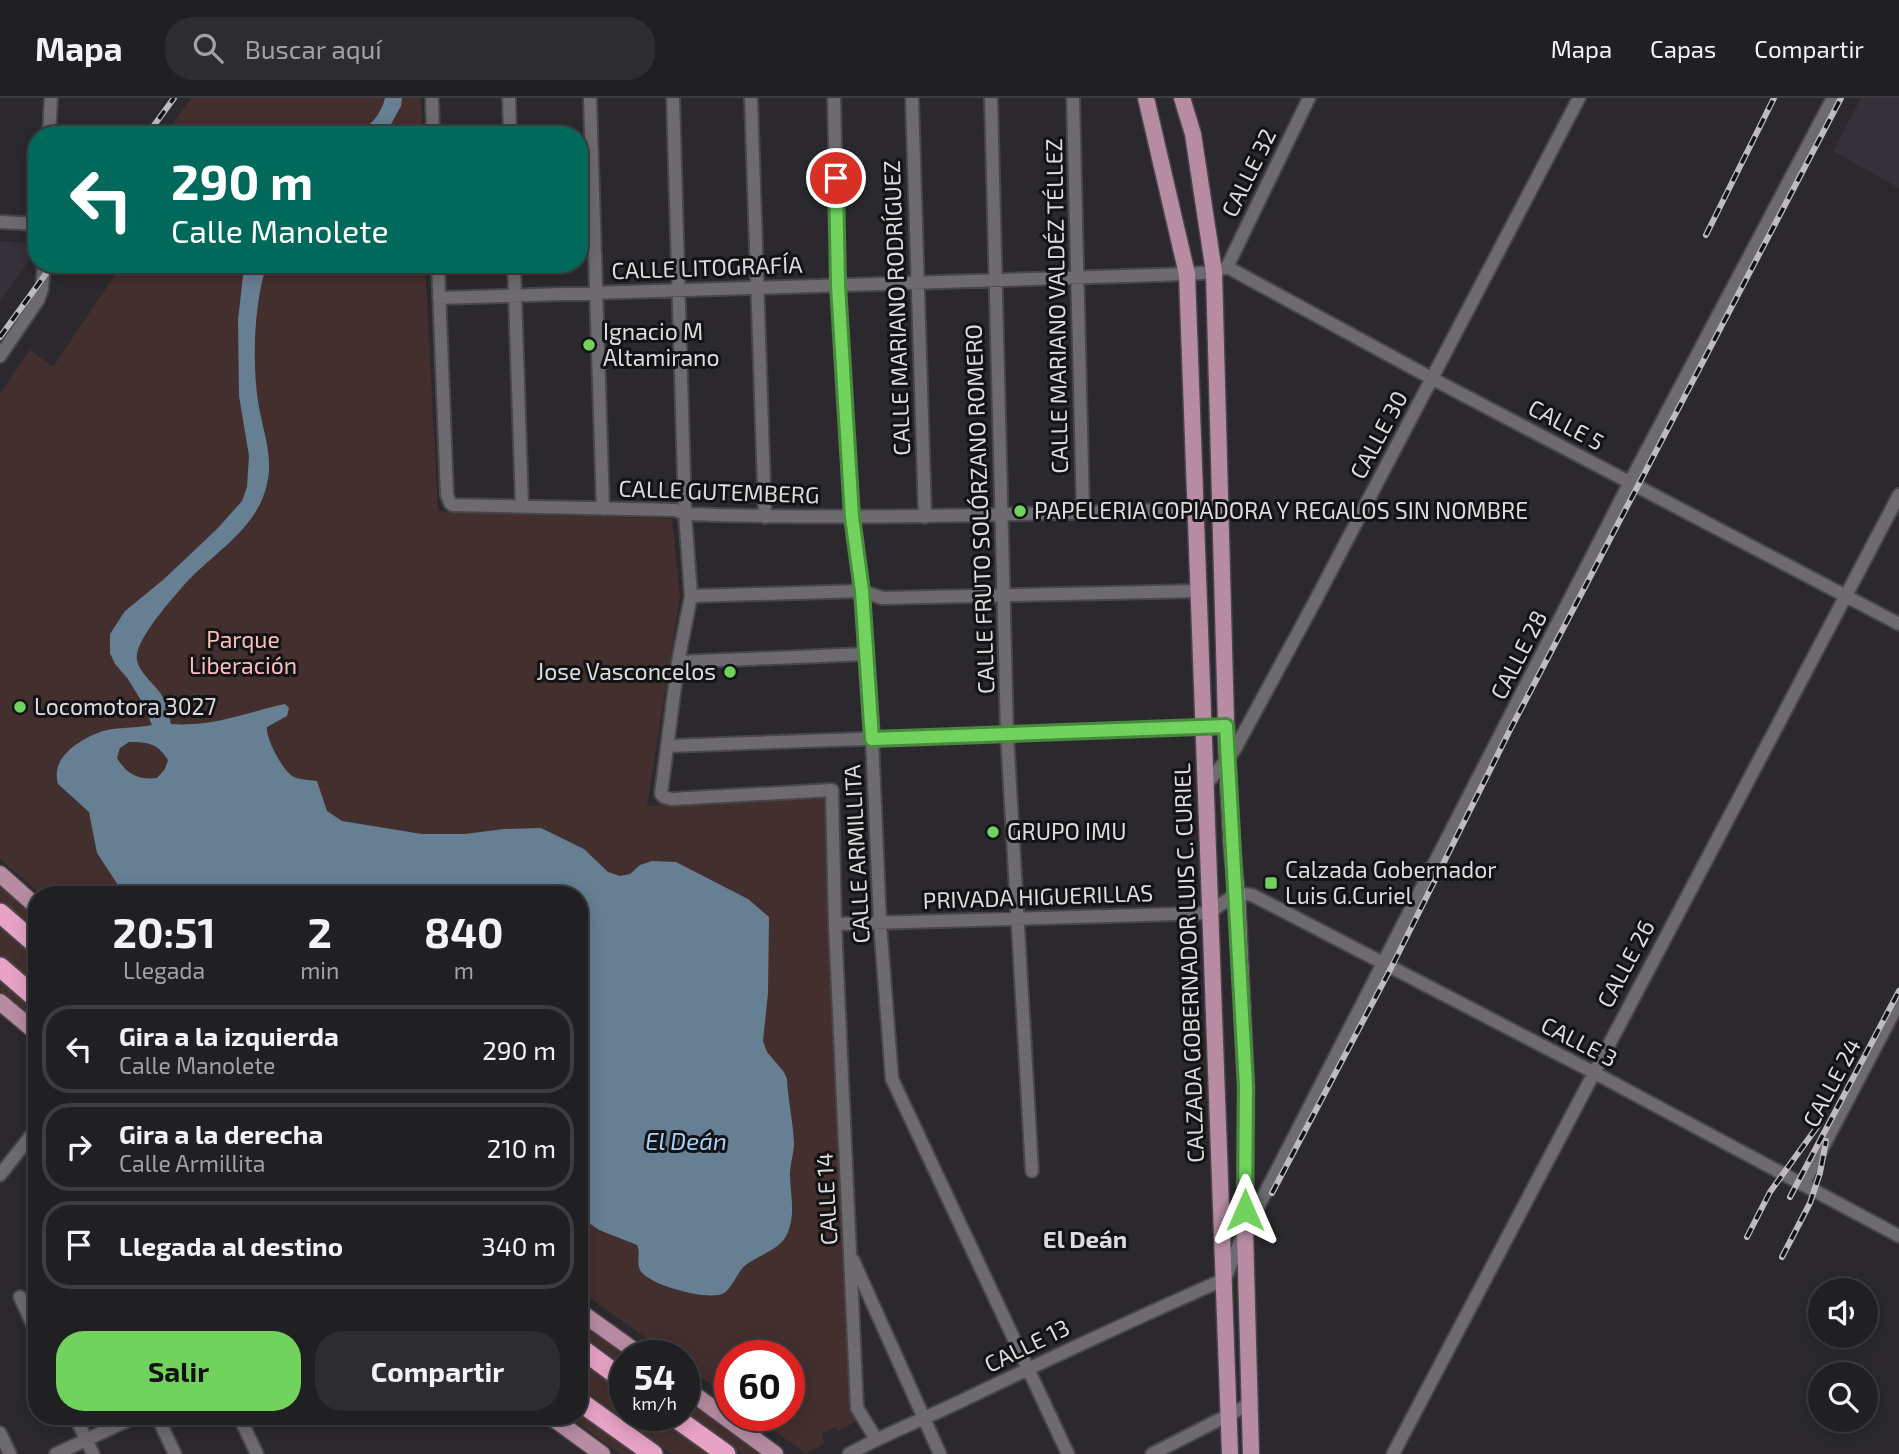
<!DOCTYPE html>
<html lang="es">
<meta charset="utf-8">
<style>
:root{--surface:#201f22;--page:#2d2c2f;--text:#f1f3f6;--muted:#a2a2a5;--line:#3d3d40;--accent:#71d35e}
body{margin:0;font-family:"Exo 2",sans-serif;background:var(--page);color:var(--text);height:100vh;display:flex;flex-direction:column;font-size:26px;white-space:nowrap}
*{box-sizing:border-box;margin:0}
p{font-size:23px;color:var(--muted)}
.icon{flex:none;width:38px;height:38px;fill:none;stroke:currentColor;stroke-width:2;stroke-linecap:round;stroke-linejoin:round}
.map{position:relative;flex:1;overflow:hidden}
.panel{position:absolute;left:28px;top:788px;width:560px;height:539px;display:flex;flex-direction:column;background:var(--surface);border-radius:28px;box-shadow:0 4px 18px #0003,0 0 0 2px var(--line)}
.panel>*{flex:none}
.banner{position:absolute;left:28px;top:28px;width:560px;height:147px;border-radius:28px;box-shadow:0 4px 18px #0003,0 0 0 2px var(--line);background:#00695c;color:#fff;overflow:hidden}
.tools{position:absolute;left:1808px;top:1180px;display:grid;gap:14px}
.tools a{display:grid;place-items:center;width:70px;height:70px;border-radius:50%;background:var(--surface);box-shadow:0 4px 18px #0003,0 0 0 2px var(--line);font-size:35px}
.speed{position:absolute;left:609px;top:1242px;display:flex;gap:14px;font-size:35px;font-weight:700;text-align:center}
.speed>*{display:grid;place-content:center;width:91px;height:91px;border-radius:50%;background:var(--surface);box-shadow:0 4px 18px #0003,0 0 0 2px var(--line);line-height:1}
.speed small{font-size:18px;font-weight:400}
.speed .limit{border:10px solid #d22;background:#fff;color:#111}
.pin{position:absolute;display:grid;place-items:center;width:60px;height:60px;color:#fff;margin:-30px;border:4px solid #fff;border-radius:50%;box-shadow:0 2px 7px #0007}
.me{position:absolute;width:77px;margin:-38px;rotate:0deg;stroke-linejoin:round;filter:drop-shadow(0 0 5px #0008)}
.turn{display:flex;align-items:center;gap:24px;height:147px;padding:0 28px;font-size:32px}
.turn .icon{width:91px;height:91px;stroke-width:2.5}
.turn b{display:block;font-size:49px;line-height:60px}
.eta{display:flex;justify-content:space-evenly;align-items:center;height:119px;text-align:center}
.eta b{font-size:42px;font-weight:700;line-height:49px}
.primary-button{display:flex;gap:14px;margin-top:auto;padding:14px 28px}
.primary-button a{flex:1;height:80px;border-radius:28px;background:var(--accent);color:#111;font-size:28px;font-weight:700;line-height:80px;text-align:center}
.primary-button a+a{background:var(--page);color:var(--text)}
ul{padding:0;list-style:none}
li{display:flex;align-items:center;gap:21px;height:88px;margin:0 14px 10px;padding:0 14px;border:4px solid var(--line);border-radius:28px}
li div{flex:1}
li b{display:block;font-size:26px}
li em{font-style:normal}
header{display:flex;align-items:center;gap:42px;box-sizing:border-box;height:98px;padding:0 35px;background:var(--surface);border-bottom:2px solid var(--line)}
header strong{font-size:33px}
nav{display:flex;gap:38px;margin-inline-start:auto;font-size:24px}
.search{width:490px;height:63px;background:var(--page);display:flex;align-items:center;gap:18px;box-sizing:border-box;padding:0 24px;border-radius:28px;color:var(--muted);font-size:26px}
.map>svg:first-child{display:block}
.built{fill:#353039}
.green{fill:#432f2e}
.water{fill:#667f93;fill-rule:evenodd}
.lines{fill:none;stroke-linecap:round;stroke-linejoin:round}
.minor-casing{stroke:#484649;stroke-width:16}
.major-casing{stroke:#484649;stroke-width:19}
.highway-casing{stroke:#484649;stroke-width:23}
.minor{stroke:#6e6b70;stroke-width:12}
.major{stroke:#b78ca3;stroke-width:16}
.highway{stroke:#e7a2c5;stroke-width:19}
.rail-casing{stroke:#bebcbf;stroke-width:6}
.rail{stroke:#131214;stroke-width:3.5;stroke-dasharray:10;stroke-linecap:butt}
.route-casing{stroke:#49893d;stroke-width:18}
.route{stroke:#71d35e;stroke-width:12}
.poi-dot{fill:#71d35e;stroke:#131214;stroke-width:2.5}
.labels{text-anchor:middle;stroke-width:6;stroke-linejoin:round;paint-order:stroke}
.street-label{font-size:23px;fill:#dddbde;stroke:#131214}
.poi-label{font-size:23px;fill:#dddbde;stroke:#131214;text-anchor:start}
.park-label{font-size:23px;fill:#fbbdba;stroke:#131214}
.water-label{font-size:24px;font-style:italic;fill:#a6d4fa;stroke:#131214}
.neighbourhood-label{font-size:24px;font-weight:bold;fill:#dddbde;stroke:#131214}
</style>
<header>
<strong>Mapa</strong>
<div class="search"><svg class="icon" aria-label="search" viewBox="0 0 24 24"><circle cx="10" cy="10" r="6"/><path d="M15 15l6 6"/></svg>Buscar aquí</div>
<nav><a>Mapa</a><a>Capas</a><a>Compartir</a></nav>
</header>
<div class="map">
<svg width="1899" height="1356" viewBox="0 0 1899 1356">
<rect width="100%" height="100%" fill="#2b292d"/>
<path class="built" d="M 1861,0 L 1899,0 L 1899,90 L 1833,53 Z
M 0,143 L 37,146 L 37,152 L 0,203 Z"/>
<path class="green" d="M 191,0 L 421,0 L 422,37 L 165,37 Z
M 122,166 L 425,166 L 438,413 L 672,421 L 680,499 L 647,708 L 828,698 L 855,1324 L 838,1333 L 836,1329 L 822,1335 L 824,1346 L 805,1355 L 754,1318 L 789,1318 L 789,1258 L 730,1258 L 730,1300 L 684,1267 L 684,1258 L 671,1258 L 579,1192 L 579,796 L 40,796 L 0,761 L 0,296 L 30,252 L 53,269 Z
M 0,787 L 37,820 L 37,834 L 0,802 Z
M 0,824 L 37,856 L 37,888 L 0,858 Z
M 0,877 L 37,918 L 37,925 L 0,893 Z
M 579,1221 L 630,1258 L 625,1258 L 625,1270 L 579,1237 Z
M 579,1258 L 625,1291 L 625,1318 L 662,1318 L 714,1356 L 672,1356 L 579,1288 Z
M 684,1297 L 765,1356 L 742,1356 L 684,1314 Z
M 579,1308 L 644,1356 L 620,1356 L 568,1318 L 579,1318 Z"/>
<path class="water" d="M 385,0 L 402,0 L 401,8 L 385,37 L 354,37 C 370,29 381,17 385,0 Z
M 247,166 L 267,166 C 254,204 252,263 258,303 C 262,331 274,358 267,386 C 257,432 212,455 184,487 C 172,501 133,544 137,562 C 140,577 157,587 164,601 C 167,608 169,618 171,626 C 215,629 244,615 285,606 L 289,610 L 287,618 L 267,629 C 265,640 284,675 294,679 C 301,682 310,682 317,683 L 327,713 L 342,723 L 422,736 L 465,736 L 504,731 L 541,730 L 584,751 L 608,774 L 620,778 L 630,776 L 640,767 L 652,763 L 676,764 L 748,801 L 769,819 L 768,895 L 763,943 L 767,954 L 784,974 L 787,981 C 788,1002 793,1024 794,1045 C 794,1055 790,1066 790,1076 C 790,1097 796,1113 788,1134 C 782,1151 761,1156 747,1166 C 737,1173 734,1188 724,1195 C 711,1204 647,1187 640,1172 C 636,1163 641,1155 637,1147 L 599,1132 L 579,1118 L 579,796 L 157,796 L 143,792 L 127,792 L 118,787 L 97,755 L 89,714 L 58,686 C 50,659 80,641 103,633 C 118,629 136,630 152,627 L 142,604 L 128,581 L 115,566 L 110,555 L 110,536 L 125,513 L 163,482 L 217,431 L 242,403 L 247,389 L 249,358 L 239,298 L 238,222 L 243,178 ZM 129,644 C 148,644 157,645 168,662 L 165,671 L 157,680 C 139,682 127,677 117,660 L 120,650 Z"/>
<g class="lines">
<defs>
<path id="minor" d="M 432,0 L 433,37
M 509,0 L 510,37
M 590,0 L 603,411
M 673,0 L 685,416 L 691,498 L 678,564 L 661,696 L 664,699 L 672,701 L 832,692 L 835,826 L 857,1310 L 876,1341
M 751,0 L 765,419
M 834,0 L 838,187 L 852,419 L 862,493 L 872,641 L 880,825 L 892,981 L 1068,1356
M 912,0 L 925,419
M 991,0 L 1007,636 L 1032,1073
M 1073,0 L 1083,414
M 49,37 L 51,0
M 0,124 L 37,126
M 438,166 L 447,397 L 450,405 L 453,407 L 675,412 L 685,416 C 855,422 1026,416 1196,411
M 514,166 L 522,409
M 1227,169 L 1309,0
M 439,200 L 1187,176 L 1214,174 L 1227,169 L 1433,281 L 1899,526
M 0,258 L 38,202 L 42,191 L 44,166
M 691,498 L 862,493 L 882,500 L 1198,493
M 678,564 L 866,556
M 667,648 L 1226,628
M 1205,688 L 1235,651 L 1313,507 L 1579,0
M 835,826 L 1210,815 C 1223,805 1234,793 1252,797 L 1593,974 L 1899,1138
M 0,1077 L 37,1030
M 1803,1087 L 1899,904
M 853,1162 L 940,1356
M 20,1199 L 37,1236
M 75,1318 L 93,1356
M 157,1318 L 175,1356
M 239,1318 L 257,1356
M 0,1335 L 10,1356
M 56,1356 L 137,1318
M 849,1356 C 883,1337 919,1323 955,1306 C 1044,1263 1134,1221 1225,1181 L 1240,1144 L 1630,384 L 1833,0
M 1152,1356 L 1250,1306
M 1393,1356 L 1899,397"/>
<path id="major" d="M 1146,0 L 1187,176 L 1230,1356
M 1182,0 L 1193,36 L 1214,174 L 1227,662 L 1232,753 L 1237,797 L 1246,988 L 1245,1134 L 1251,1356
M 0,776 L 37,809
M 0,904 L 37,935
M 579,1213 L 642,1258
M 684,1289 L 775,1356
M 550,1318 L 602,1356"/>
<path id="highway" d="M 0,815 L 37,847
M 0,869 L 37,901
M 579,1249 L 625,1283
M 579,1303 L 653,1356
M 673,1318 L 726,1356"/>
</defs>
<use href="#minor" class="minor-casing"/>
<use href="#major" class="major-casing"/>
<use href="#highway" class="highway-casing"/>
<use href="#minor" class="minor"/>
<use href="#major" class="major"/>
<use href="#highway" class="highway"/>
<defs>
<path id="rail" d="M 147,37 L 174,0
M 1706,137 L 1774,0
M 0,239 L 53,166
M 1272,1095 L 1391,870 L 1511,630 L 1841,0
M 1790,1099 L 1899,893
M 1747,1139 L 1770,1094 L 1820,1025
M 1782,1159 L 1810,1105 L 1820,1075 L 1826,1043"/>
</defs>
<use href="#rail" class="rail-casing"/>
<use href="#rail" class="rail"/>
</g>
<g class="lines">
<defs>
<path id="route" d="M 836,80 L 838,187 L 852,419 L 862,493 L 872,641 L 1226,628 L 1246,988 L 1245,1112"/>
</defs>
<use href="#route" class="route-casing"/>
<use href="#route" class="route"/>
</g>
<g class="poi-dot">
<circle cx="589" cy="247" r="7"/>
<circle cx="1020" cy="413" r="7"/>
<circle cx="730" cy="574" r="7"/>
<circle cx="20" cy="609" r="7"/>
<circle cx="993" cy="734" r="7"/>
<rect x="1264" y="778" width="14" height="14" rx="3.5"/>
</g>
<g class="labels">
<g class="street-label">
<text transform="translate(1249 75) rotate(-64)" y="8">CALLE 32</text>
<text transform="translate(707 170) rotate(-2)" y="8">CALLE LITOGRAFÍA</text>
<text transform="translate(1057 208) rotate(-91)" y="8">CALLE MARIANO VALDÉZ TÉLLEZ</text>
<text transform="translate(897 210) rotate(-92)" y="8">CALLE MARIANO RODRÍGUEZ</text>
<text transform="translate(1566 327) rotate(28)" y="8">CALLE 5</text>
<text transform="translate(1379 337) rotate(-62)" y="8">CALLE 30</text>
<text transform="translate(719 394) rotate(2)" y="8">CALLE GUTEMBERG</text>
<text transform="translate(980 411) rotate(-92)" y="8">CALLE FRUTO SOLÓRZANO ROMERO</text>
<text transform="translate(1519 557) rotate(-63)" y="8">CALLE 28</text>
<text transform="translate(857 756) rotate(-93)" y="8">CALLE ARMILLITA</text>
<text transform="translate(1038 799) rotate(-2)" y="8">PRIVADA HIGUERILLAS</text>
<text transform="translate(1189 865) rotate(-92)" y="8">CALZADA GOBERNADOR LUIS C. CURIEL</text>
<text transform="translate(1626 866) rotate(-62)" y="8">CALLE 26</text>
<text transform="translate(1579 944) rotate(27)" y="8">CALLE 3</text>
<text transform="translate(1832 985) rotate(-62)" y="8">CALLE 24</text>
<text transform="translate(827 1101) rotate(-93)" y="8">CALLE 14</text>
<text transform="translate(1027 1248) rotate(-26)" y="8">CALLE 13</text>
</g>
<g class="poi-label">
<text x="603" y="242">Ignacio M<tspan x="603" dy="26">Altamirano</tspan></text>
<text x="1034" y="421">PAPELERIA COPIADORA Y REGALOS SIN NOMBRE</text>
<text x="716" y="582" text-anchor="end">Jose Vasconcelos</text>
<text x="34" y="617">Locomotora 3027</text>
<text x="1007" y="742">GRUPO IMU</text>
<text x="1285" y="780">Calzada Gobernador<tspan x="1285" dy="26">Luis G.Curiel</tspan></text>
</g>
<g class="park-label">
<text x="243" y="550">Parque<tspan x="243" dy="26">Liberación</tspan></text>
</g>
<g class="water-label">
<text x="686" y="1052">El Deán</text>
</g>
<g class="neighbourhood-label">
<text x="1085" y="1150">El Deán</text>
</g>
</g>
</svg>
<div class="tools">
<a><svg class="icon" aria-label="sound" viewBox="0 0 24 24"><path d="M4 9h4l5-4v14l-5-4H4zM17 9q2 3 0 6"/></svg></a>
<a><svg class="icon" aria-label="search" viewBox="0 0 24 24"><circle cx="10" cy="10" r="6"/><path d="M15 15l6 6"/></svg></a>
</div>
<div class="speed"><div>54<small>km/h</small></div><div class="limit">60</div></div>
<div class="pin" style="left:836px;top:80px;background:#d93025"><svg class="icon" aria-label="arrive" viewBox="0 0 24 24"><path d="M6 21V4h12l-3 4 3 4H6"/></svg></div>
<svg class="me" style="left:1245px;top:1112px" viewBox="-20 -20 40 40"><path d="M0-17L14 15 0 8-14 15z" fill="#71d35e" stroke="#fff" stroke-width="4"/></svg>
<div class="banner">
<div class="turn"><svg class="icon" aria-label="left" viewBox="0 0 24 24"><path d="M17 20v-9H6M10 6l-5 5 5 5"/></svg><div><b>290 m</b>Calle Manolete</div></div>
</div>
<section class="panel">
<div class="eta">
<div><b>20:51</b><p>Llegada</p></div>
<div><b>2</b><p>min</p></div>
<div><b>840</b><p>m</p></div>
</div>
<ul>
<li><svg class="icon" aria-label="left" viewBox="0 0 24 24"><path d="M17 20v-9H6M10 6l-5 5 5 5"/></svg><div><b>Gira a la izquierda</b><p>Calle Manolete</p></div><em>290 m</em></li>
<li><svg class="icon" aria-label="right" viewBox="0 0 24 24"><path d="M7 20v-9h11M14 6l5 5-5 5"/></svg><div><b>Gira a la derecha</b><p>Calle Armillita</p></div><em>210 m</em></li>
<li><svg class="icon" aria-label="arrive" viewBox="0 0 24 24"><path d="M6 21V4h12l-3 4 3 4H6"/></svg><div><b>Llegada al destino</b></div><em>340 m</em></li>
</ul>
<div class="primary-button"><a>Salir</a><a>Compartir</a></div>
</section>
</div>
